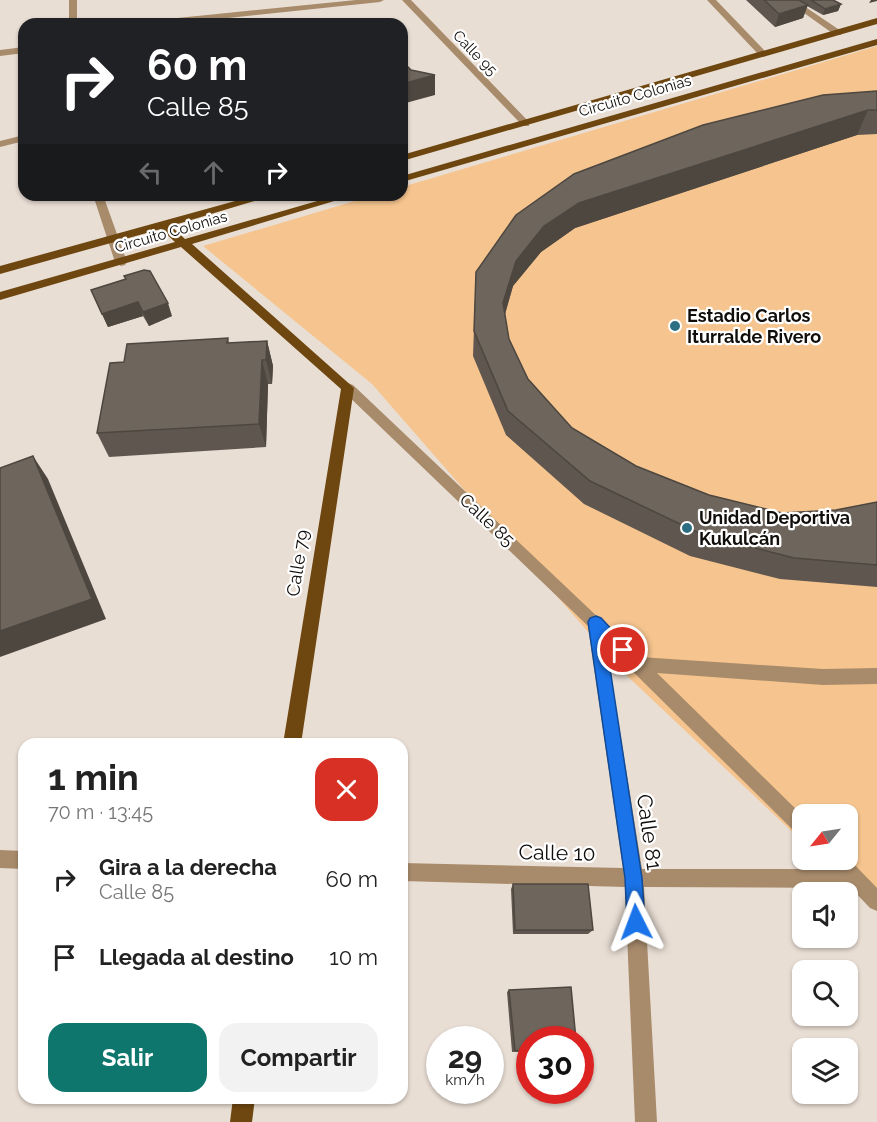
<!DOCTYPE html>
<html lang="es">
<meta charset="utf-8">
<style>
:root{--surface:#fff;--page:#f2f2f2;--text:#222;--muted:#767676;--accent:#0f766e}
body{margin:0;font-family:Raleway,sans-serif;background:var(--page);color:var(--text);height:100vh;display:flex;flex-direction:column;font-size:22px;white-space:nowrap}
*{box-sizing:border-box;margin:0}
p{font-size:20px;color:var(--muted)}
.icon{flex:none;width:33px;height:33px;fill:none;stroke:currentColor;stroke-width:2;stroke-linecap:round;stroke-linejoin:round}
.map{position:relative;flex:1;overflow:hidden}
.drawer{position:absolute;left:18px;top:738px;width:390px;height:366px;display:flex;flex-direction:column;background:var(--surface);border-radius:18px;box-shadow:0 2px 4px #0004}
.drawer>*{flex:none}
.hud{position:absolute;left:18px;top:18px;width:390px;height:183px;border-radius:18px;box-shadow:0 2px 4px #0004;background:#202124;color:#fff;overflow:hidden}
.needle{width:39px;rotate:240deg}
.buttons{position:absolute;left:792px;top:804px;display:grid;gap:12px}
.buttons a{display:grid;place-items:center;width:66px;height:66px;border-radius:12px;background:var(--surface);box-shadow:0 2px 4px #0004;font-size:30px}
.speed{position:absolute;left:426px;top:1026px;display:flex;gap:12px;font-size:30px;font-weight:700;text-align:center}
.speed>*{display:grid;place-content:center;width:78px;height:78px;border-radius:50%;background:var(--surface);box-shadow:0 2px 4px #0004;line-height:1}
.speed small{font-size:15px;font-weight:400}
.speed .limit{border:9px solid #d22;background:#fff;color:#111}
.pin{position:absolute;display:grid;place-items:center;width:51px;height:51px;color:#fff;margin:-26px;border:3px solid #fff;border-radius:50%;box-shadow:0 2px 6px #0007}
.me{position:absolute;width:66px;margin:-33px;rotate:357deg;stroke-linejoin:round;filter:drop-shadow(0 0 4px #0008)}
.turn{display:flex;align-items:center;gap:21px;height:126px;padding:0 30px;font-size:27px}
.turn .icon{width:78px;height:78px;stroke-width:2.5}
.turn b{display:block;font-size:42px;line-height:51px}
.lanes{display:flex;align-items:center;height:57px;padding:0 30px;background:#0003;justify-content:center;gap:30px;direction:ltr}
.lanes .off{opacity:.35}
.round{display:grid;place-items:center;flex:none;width:63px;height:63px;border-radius:18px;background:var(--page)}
.overview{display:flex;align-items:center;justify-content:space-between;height:102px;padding:0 30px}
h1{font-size:36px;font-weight:700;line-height:45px}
.cta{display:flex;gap:12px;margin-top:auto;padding:12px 30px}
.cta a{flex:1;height:69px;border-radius:18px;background:var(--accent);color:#fff;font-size:24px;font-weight:700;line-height:69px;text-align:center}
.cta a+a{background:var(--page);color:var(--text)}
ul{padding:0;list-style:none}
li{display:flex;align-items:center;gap:18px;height:78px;padding:0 30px}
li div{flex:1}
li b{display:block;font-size:22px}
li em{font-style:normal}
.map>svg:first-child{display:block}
.green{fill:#f6c58f}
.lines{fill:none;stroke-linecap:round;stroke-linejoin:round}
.minor{fill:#a88b6b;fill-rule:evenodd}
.major{fill:#6e460f;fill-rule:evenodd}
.wall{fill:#5f574f}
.shaded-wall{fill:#4d4740}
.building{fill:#6e655c;stroke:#4d4740;stroke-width:1.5}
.route{fill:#1a73e8;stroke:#114b97;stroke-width:1.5}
.poi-dot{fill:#2d6f82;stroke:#fff;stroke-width:2}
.labels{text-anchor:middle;stroke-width:4.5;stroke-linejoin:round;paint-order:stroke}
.far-street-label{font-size:15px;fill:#100d0a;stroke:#fff}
.poi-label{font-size:18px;font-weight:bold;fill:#100d0a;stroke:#fff;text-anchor:start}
.street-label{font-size:18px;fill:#100d0a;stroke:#fff}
.near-street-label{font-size:21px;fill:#100d0a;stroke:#fff}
</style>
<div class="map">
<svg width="877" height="1122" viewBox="0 0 877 1122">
<rect width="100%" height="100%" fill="#e9ded4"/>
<path class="green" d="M 877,46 L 877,911 L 822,860 L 848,860 L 848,814 L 802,814 L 802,841 L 623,672 L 372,384 L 203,246 L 375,195 L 402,195 L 402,187 Z"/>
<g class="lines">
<path class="minor" d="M 69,0 L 77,0 L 77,24 L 69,24 Z
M 356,0 L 384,0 L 380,2 L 172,24 L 144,24 L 148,21 Z
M 402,0 L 411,0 L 529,122 L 529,126 L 523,126 Z
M 707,0 L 716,0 L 765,51 L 765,55 L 759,55 Z
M 804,0 L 805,2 L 801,4 L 841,31 L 841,35 L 835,35 L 790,3 Z
M 24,47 L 24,53 L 0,56 L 0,50 Z
M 24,135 L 24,141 L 0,147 L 0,141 Z
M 93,195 L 103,195 L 127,262 L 125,265 L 121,266 L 115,262 Z
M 348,383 L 353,385 L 640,657 L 823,669 L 877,668 L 877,684 L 823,685 L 657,673 L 802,815 L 802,836 L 796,833 L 606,645 L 642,869 L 832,869 L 827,860 L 848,858 L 877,888 L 877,911 L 870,908 L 851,888 L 644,887 L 657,1122 L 635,1122 L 625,887 L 402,881 L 402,863 L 623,868 L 588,626 L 343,391 L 342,388 L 343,385 Z
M 0,850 L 24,851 L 24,869 L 0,868 Z"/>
<path class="major" d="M 877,18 L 877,24 L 402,161 L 402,155 Z
M 877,39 L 877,45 L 402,182 L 402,176 Z
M 257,195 L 274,195 L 171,226 L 185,239 L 338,195 L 354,195 L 192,244 L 354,388 L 301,744 L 283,744 L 341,389 L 181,247 L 0,300 L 0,292 L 175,242 L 161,229 L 0,274 L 0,266 Z
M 233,1098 L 255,1098 L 252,1122 L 230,1122 Z"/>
</g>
<path class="wall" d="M 746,0 L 833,0 L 841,4 L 838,11 L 823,15 L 807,6 L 803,18 L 775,27 Z
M 877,91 L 877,134 L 857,135 L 575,228 L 541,252 L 513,286 L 505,314 L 509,339 L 528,379 L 572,428 L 636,466 L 709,495 L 782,513 L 836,510 L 877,502 L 877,587 L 780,579 L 690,556 L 584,504 L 506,435 L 473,356 L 476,272 Z
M 126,279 L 172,316 L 149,326 L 143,316 L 108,327 L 91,290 Z
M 228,338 L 229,343 L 267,341 L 273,366 L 272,384 L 268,384 L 266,447 L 109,457 L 97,433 L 124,362 Z
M 513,884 L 593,930 L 588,934 L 513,934 L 511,889 Z
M 509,990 L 530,1040 L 530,1051 L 512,1052 L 507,992 Z"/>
<path class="shaded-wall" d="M 871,0 L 877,0 L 877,1 L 869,3 Z
M 841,4 L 838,11 L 823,15 L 825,9 Z
M 808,5 L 803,18 L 775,27 L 779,14 Z
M 435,75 L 435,95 L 402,104 L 402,84 Z
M 868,110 L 857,135 L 575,228 L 541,252 L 513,286 L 501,328 L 503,303 L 516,261 L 544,226 L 579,203 Z
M 138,302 L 143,316 L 108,327 L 102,314 Z
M 168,303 L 172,316 L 149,326 L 143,312 Z
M 267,341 L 273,366 L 272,384 L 266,360 Z
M 262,360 L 268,384 L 266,447 L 259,424 Z
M 33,456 L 48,479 L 106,619 L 0,657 L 0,631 Z"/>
<path class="building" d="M 764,0 L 799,0 L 808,5 L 779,14 Z
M 811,0 L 833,0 L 841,4 L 825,9 Z
M 402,61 L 411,70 L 435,75 L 402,84 Z
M 877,91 L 877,110 L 868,110 L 579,203 L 544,226 L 516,261 L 503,303 L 509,339 L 528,379 L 572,428 L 636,466 L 709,495 L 782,513 L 836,510 L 877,502 L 877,565 L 794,558 L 701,534 L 590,481 L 508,411 L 474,331 L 476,272 L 516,215 L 574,174 L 703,125 L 823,95 Z
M 144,270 L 150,271 L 168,303 L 143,312 L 138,302 L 102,314 L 91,290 L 126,279 L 124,276 Z
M 228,338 L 227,343 L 267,341 L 266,360 L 262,360 L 259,424 L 97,433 L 110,363 L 124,362 L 127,344 Z
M 33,456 L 92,599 L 0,631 L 0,468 Z
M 513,884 L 588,884 L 593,930 L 515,930 Z
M 571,987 L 576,1040 L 530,1040 L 530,1050 L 515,1051 L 509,990 Z"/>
<path class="route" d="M 596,616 L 601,618 L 631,650 L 628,655 L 623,657 L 606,642 L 642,878 L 645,922 L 642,928 L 636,931 L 630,928 L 627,922 L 625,878 L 588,622 L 590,618 Z"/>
<g class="poi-dot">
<circle cx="675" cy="326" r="6"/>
<circle cx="687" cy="528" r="6"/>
</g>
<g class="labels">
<g class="far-street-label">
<text transform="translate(475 53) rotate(46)" y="5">Calle 95</text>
<text transform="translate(635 96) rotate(-16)" y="5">Circuito Colonias</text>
<text transform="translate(171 232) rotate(-16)" y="5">Circuito Colonias</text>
</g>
<g class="poi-label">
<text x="687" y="322">Estadio Carlos<tspan x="687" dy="21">Iturralde Rivero</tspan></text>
<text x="699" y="524">Unidad Deportiva<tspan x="699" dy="21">Kukulcán</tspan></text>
</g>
<g class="street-label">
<text transform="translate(487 520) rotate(43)" y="6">Calle 85</text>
<text transform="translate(298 563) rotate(-81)" y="6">Calle 79</text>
</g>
<g class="near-street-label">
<text transform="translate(649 832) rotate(82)" y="7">Calle 81</text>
<text transform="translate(557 853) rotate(1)" y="7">Calle 10</text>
</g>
</g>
</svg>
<div class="buttons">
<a><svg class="needle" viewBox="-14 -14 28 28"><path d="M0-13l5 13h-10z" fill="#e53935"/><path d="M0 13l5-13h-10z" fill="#767676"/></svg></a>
<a><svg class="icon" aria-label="sound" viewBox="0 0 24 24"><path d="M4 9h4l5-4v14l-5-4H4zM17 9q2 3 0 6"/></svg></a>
<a><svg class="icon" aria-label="search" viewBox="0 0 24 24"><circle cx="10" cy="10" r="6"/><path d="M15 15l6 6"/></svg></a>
<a><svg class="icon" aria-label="layers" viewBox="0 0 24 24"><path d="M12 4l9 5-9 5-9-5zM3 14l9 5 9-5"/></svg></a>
</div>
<div class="speed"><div>29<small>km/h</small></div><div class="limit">30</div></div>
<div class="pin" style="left:623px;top:650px;background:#d93025"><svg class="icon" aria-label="arrive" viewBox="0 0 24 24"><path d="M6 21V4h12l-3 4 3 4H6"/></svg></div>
<svg class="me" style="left:636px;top:922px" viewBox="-20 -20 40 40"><path d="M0-17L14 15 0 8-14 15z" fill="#1a73e8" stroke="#fff" stroke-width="4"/></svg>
<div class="hud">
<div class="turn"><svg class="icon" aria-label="right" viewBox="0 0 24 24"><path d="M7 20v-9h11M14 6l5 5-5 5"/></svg><div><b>60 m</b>Calle 85</div></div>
<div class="lanes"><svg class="icon off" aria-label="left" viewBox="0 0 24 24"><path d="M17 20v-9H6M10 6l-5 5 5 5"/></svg><svg class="icon off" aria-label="ahead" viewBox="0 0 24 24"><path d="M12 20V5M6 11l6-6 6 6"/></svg><svg class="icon" aria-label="right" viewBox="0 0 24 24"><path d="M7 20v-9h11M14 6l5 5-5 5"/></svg></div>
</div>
<section class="drawer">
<div class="overview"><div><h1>1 min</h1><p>70 m · 13:45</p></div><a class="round" style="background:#d93025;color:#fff"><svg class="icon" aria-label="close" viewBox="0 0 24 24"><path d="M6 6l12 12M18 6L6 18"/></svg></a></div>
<ul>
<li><svg class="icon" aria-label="right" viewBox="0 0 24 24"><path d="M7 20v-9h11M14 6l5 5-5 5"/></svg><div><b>Gira a la derecha</b><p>Calle 85</p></div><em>60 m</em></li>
<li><svg class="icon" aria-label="arrive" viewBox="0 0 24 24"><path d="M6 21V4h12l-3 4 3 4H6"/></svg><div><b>Llegada al destino</b></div><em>10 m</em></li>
</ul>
<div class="cta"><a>Salir</a><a>Compartir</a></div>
</section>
</div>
